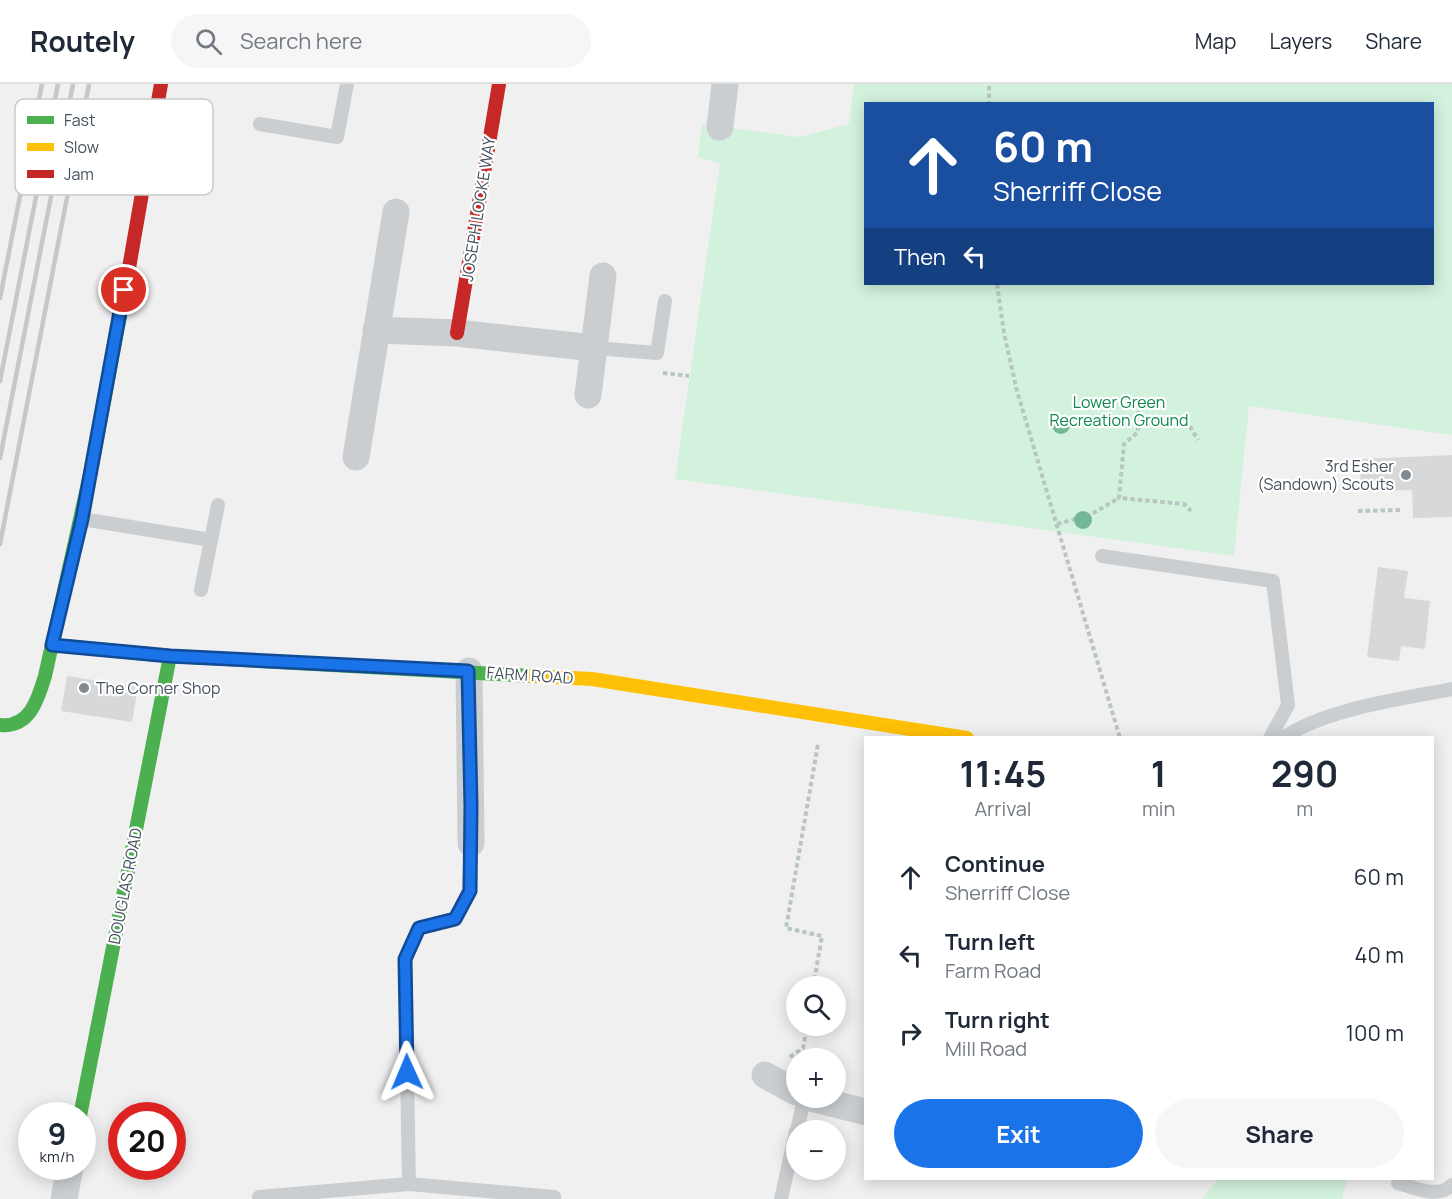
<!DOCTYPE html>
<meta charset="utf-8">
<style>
:root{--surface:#fff;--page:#f6f6f7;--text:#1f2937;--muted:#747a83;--line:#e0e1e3;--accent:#1a73e8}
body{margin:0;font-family:Manrope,sans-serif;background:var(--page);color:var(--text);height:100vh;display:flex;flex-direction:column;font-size:22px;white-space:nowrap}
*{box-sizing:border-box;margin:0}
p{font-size:20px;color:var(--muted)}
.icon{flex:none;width:33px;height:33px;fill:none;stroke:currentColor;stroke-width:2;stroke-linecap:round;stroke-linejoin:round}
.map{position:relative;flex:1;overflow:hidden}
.drawer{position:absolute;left:864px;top:652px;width:570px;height:444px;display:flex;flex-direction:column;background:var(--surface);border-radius:0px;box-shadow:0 3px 15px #0003}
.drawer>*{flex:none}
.top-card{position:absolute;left:864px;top:18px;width:570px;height:183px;border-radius:0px;box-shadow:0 3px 15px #0003;background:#1a4fa0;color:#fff;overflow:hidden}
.tools{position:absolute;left:786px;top:892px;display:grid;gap:12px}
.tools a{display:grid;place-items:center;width:60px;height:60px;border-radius:50%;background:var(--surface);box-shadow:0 3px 15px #0003;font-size:30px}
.speed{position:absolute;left:18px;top:1018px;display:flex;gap:12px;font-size:30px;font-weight:700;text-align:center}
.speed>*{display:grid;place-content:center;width:78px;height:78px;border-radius:50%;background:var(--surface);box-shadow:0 3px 15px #0003;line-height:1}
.speed small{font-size:15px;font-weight:400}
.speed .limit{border:9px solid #d22;background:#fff;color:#111}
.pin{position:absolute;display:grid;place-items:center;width:51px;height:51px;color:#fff;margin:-26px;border:3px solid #fff;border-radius:50%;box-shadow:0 2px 6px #0007}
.me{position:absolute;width:66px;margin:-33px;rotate:359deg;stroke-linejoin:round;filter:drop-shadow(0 0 4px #0008)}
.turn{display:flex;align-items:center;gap:21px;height:126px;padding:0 30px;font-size:27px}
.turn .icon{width:78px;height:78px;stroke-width:2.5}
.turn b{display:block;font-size:42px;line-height:51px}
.then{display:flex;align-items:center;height:57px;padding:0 30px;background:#0003;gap:12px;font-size:22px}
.eta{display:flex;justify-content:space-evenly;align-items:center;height:102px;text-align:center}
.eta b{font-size:36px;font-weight:700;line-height:42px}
.action{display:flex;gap:12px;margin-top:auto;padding:12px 30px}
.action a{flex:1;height:69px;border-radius:36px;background:var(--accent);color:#fff;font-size:24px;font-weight:700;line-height:69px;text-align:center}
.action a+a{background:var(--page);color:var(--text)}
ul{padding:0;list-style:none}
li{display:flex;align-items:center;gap:18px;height:78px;padding:0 30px}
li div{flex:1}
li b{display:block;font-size:22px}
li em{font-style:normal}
header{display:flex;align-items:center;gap:36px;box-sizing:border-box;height:84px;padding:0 30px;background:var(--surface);border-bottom:2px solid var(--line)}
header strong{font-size:28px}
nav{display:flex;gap:33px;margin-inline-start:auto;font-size:21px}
.search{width:420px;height:54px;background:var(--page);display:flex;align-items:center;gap:15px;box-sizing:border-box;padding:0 21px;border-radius:33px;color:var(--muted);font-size:22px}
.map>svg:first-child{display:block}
.green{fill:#d2f2de;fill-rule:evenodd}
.building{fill:#d7d8da}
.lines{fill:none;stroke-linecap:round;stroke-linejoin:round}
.path{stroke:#b8c6c1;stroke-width:4;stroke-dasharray:4.5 3;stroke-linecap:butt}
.lane{stroke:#cbced1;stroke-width:14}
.street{stroke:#cbced1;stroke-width:27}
.fast{stroke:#4caf50;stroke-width:14}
.slow{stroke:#ffc107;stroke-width:14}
.jam{stroke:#c62828;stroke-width:14}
.rail{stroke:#c5c7ca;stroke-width:4.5}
.tree{fill:#74b795}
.route-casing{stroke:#114b97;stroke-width:15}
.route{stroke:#1a73e8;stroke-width:10}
.poi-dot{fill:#818991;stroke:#fff;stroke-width:2}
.labels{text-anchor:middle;stroke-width:4.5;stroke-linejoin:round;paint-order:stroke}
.street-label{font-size:16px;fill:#45525e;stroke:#fff}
.park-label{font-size:16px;fill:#0d884b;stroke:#fff}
.poi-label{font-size:16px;fill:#45525e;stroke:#fff;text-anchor:end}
.key{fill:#fff;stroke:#c7cbcf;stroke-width:1.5}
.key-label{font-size:16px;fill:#45525e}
</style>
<header>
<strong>Routely</strong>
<div class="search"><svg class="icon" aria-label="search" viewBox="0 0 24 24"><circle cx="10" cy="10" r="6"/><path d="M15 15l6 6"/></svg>Search here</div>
<nav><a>Map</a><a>Layers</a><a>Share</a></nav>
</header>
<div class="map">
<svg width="1452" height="1115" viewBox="0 0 1452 1115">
<rect width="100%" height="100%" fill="#f1f0f0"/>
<path class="green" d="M 854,0 L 1452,0 L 1452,351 L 1249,322 L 1234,472 L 675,395 L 720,79 L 698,73 L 702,40 L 799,53 L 849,40 ZM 866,20 L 1432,20 L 1432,200 L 866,200 Z
M 1218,1095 L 1347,1095 L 1342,1115 L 1202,1115 Z"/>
<path class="building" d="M 1452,371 L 1452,433 L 1413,434 L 1412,406 L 1361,408 L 1360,375 Z
M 1378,483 L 1408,487 L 1404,514 L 1430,517 L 1425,565 L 1401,562 L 1399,577 L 1367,573 Z
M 67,592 L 138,603 L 132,638 L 61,627 Z"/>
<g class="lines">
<path class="path" d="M 989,2 L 989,20
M 997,200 L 1004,249 L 1017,307 L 1120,654
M 663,289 L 689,292
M 1138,327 L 1138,348 L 1124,360 L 1119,414 L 1184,420 L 1191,427
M 1138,339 L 1189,341 L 1198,356
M 1358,427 L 1403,426
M 1057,440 L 1090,431 L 1119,414
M 813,903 L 822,852 L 786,844 L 818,660
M 790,973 L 803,964 L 807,942"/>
<path class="lane" d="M 260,40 L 337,53 L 347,0
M 594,264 L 657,269 L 665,217
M 82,435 L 211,456
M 1102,472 L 1273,497 L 1288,621 L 1270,654
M 201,506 L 218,421
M 1283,654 C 1325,625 1401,615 1452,605
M 797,1047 L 804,1014
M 1398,1099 C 1416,1104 1437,1115 1452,1101
M 409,1100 L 405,875 L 419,844 L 455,835 L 469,807 L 471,759
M 259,1113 L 409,1100 L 554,1113
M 781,1115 L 796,1047"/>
<path class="street" d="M 720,43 L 725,0
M 376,246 L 457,249 L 594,264
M 588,311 L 603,192
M 356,373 L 396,128
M 469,587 L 471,759
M 765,991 L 796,1008
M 810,1014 L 866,1028
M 64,1115 L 70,1083"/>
<path class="fast" d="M 52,561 L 170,572 L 532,592
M 0,641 C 30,644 38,615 45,592 L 91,386 L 129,184
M 80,1032 L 170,572"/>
<path class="slow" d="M 532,592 L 592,595 L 967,654"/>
<path class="jam" d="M 129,184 L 161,0
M 457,249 L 499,0"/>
<path class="rail" d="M 0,214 L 42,0
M 0,297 L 58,0
M 0,374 L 73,0
M 0,460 L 89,0"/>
</g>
<g class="tree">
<circle cx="1061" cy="341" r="9"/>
<circle cx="1083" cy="436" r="9"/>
</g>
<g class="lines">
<defs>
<path id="route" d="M 124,206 L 82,435 L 52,561 L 170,572 L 468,587 L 471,722 L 470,807 L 455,835 L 419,844 L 405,875 L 407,988"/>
</defs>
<use href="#route" class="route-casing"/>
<use href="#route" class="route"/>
</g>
<g class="poi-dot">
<circle cx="1406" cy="391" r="6"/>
<circle cx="84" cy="604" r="6"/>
</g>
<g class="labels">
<g class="street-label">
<text transform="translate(478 125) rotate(-81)" y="6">JOSEPH LOCKE WAY</text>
<text transform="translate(530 591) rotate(4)" y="6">FARM ROAD</text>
<text transform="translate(125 802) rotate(-79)" y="6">DOUGLAS ROAD</text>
</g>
<g class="park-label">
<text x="1119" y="324">Lower Green<tspan x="1119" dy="18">Recreation Ground</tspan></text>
</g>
<g class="poi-label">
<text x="1394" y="388">3rd Esher<tspan x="1394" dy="18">(Sandown) Scouts</tspan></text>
<text x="96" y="610" text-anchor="start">The Corner Shop</text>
</g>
</g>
<rect x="15" y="15" width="198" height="96" rx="9" class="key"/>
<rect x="27" y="32" width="27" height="8" fill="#4caf50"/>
<rect x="27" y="59" width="27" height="8" fill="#ffc107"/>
<rect x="27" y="86" width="27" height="8" fill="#c62828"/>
<g class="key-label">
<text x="64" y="42">Fast</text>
<text x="64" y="69">Slow</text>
<text x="64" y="96">Jam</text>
</g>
</svg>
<div class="tools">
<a><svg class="icon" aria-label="search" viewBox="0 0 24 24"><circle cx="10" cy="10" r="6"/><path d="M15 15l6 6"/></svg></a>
<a>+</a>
<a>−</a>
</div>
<div class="speed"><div>9<small>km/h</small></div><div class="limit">20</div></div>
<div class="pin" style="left:124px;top:206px;background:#d93025"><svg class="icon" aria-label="arrive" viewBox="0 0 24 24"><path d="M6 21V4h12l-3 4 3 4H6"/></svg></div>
<svg class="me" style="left:407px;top:988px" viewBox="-20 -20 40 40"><path d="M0-17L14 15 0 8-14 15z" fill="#1a73e8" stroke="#fff" stroke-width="4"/></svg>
<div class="top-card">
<div class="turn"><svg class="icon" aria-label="ahead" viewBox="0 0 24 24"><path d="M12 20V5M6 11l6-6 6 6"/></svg><div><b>60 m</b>Sherriff Close</div></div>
<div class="then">Then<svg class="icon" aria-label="left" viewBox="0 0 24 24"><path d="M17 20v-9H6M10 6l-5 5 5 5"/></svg></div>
</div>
<section class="drawer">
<div class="eta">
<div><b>11:45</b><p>Arrival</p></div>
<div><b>1</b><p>min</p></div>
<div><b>290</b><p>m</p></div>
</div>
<ul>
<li><svg class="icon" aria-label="ahead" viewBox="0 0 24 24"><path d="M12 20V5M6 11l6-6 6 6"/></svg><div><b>Continue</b><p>Sherriff Close</p></div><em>60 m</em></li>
<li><svg class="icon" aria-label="left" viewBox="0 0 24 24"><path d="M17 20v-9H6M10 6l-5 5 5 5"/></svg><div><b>Turn left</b><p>Farm Road</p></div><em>40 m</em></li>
<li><svg class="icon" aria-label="right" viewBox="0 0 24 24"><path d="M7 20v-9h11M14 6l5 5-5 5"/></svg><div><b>Turn right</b><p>Mill Road</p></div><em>100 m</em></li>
</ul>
<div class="action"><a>Exit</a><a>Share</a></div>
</section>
</div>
